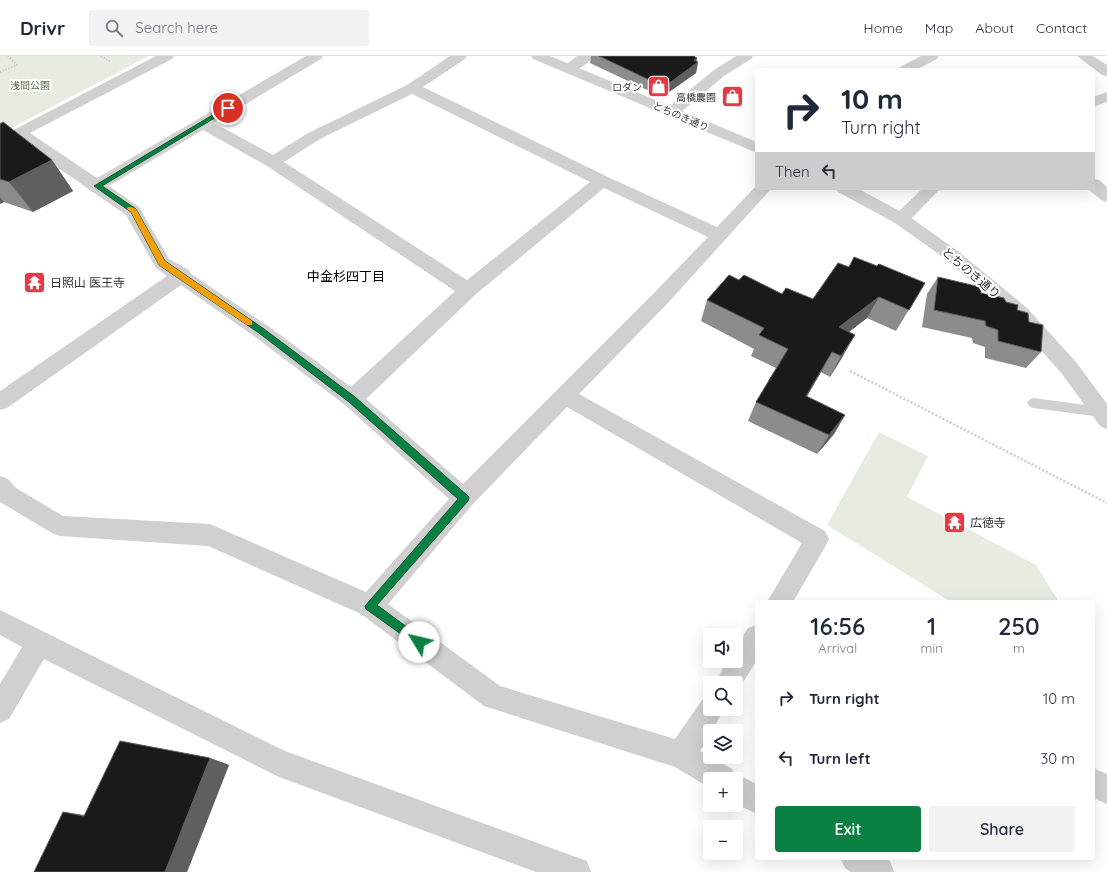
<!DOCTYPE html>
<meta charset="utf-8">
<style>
:root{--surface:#fff;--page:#f2f2f3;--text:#1f2937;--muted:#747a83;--line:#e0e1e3;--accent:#0b8043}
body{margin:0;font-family:Quicksand,"Noto Sans JP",sans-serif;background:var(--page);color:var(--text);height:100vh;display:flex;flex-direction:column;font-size:15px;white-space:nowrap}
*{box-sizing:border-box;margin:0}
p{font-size:13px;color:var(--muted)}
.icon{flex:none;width:22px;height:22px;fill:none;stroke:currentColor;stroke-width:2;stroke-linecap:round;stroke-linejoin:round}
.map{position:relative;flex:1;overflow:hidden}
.panel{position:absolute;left:755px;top:544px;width:340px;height:260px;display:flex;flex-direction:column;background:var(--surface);border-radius:4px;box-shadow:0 4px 16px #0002}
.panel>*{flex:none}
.top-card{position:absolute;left:755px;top:12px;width:340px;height:122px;border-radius:4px;box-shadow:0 4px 16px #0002;background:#fff;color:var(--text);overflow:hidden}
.controls{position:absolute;left:703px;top:572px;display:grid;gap:8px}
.controls a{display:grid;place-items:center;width:40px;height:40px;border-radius:4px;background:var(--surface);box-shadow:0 4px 16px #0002;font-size:20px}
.pin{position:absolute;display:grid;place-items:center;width:34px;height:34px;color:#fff;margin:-17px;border:2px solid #fff;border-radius:50%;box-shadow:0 1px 4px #0007}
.me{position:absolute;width:44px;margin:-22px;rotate:306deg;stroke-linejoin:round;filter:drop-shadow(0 0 3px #0008)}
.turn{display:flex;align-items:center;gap:14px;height:84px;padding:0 20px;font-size:18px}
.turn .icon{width:52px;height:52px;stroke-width:2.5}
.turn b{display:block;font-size:28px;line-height:34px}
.then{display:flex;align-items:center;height:38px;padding:0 20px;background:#0003;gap:8px;font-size:15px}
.eta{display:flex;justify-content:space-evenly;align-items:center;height:68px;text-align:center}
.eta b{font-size:24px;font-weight:600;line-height:28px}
.button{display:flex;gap:8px;margin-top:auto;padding:8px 20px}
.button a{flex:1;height:46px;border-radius:4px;background:var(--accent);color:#fff;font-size:16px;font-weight:600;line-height:46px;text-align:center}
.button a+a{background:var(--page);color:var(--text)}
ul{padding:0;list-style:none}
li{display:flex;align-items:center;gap:12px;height:60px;padding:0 20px}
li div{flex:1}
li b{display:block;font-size:15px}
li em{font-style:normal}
header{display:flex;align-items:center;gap:24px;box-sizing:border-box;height:56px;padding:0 20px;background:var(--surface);border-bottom:1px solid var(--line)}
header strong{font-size:19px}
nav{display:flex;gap:22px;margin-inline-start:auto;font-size:14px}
.search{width:280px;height:36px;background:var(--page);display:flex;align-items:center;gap:10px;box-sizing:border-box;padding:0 14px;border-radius:4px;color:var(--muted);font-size:15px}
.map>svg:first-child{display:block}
.green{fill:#e6ecdf}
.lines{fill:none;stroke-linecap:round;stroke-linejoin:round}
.path-far1{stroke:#cdcdcd;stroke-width:2;stroke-dasharray:1.5 1.5;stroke-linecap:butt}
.path{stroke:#cdcdcd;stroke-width:2.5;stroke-dasharray:2 2;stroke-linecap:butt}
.service{fill:#d0d0d0;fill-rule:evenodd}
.minor{fill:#d0d0d0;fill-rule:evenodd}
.tertiary{fill:#d0d0d0;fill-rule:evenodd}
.wall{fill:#8c8c8c}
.shaded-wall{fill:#5f5f5f}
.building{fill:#1a1a1a;stroke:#5f5f5f}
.route{fill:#0b8043;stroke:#07532c}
.slow{fill:#f59e0b}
.labels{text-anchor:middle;stroke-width:4;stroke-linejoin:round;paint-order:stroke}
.far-park-label{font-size:10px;fill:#56703f;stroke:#fff}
.far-poi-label{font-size:10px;fill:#333;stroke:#fff;text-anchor:end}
.far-street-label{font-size:10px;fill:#333;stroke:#fff}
.street-label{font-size:12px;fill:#333;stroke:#fff}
.poi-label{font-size:12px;fill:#333;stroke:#fff;text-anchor:start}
.neighbourhood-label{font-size:13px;fill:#000;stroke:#fff}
</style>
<header>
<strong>Drivr</strong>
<div class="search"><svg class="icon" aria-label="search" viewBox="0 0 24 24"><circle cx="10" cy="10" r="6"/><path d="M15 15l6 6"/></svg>Search here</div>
<nav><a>Home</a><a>Map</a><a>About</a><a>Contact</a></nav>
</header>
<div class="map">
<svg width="1107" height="816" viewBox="0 0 1107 816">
<rect width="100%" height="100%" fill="#fff"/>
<path class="green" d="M 0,0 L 149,0 L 0,78 Z
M 879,376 L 928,400 L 907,441 L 1036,509 L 1059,546 L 951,546 L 827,469 Z"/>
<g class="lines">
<path class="path-far1" d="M 101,0 L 111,6
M 0,16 L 17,9 L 8,0"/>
<path class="path" d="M 850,315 L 1107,447"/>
<path class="service" d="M 1033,342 L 1101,351 L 1105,353 L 1107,356 L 1105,359 L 1101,361 L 1033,352 L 1029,350 L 1027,347 L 1029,344 Z"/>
<path class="minor" d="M 156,0 L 174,0 L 172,3 L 30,77 L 97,122 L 306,0 L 323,0 L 321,3 L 214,67 L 273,99 L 308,77 L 407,29 L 450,0 L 467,0 L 465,3 L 423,31 L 608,121 L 717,171 L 757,129 L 757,132 L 772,132 L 667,248 L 579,338 L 825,475 L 829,483 L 825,491 L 793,546 L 767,546 L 802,487 L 567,351 L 472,449 L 388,548 L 500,630 L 675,683 L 702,644 L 710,640 L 710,653 L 724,653 L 712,675 L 710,675 L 710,679 L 700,695 L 732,713 L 734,719 L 736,718 L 757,728 L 757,758 L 736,748 L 736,723 L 710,723 L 710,732 L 675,711 L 484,650 L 361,558 L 208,490 L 60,480 L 52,477 L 0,446 L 0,420 L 8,423 L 16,432 L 63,460 L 210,468 L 366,536 L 449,443 L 345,349 L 254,280 L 181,229 L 7,352 L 0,354 L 0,335 L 167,220 L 156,212 L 126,159 L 18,84 L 0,92 L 0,81 ZM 412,38 L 590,126 L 467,224 L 284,106 L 320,83 ZM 203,74 L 267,110 L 455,235 L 351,331 L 268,270 L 190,217 L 189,214 L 169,203 L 139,151 L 109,130 ZM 604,132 L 708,181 L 653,238 L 463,428 L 366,343 L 475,239 Z
M 577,0 L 594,0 C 588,8 574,18 564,15 L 562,12 Z
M 921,0 L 939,0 L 937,3 L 916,14 L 898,14 L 900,11 Z
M 1077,0 L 1093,0 L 1107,9 L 1107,20 L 1102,19 Z
M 1107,36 L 1107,46 L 1093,51 L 1093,41 Z
M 1093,123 L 1099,124 L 1107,131 L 1107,146 L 1101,144 L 1087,132 L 1093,132 Z
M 923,132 L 941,132 L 907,167 L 901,169 L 895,167 L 892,163 L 895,159 Z
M 0,554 L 285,695 L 576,801 L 587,805 L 591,816 L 536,816 L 279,721 L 44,603 L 9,663 L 0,667 L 0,628 L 22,591 L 0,579 Z
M 757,569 L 757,604 L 737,636 L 736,637 L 736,627 L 715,627 L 727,605 L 736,605 L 736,591 L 748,572 Z
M 1093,712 L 1107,718 L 1107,748 L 1093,742 Z
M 840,802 L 883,802 L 890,805 L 894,816 L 851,816 L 845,812 Z"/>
<path class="tertiary" d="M 531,0 L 550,0 L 670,50 L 714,14 L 736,0 L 753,0 L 751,3 L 724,20 L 682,55 L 757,86 L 757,97 L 533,3 Z
M 836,132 L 857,132 L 907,159 L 959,196 L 1027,252 L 1076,306 L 1107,348 L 1107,373 L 1100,370 L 1062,318 L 1013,262 L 947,204 L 895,167 L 838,136 Z"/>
</g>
<path class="wall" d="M 591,0 L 695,0 L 696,5 L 698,6 L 696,17 L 662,41 L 590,7 Z
M 0,68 L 52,104 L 73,135 L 33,156 L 4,146 L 0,148 Z
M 877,210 L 925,227 L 896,275 L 867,262 L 849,276 L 843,300 L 830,321 L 821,316 L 807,341 L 845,359 L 834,378 L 817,398 L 748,365 L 756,346 L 776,312 L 751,300 L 754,293 L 701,265 L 707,244 L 739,224 L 782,238 L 813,243 L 849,211 Z
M 938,221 L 1006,246 L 1017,254 L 1029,266 L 1041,296 L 1026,312 L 985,302 L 985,291 L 973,287 L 972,282 L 922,271 L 927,238 Z
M 210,702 L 229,709 L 187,816 L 63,756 L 85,759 Z"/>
<path class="shaded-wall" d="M 689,0 L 695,0 L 694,4 L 697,2 L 696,8 L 698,6 L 696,17 L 662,41 L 664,31 Z
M 52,104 L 73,135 L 33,156 L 9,126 Z
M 0,141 L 4,146 L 0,148 Z
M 879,241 L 867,262 L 828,292 L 839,271 Z
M 855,279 L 843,300 L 830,321 L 841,300 Z
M 832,296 L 821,316 L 795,360 L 806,340 Z
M 845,359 L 834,378 L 817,398 L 829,379 Z
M 210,702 L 229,709 L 187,816 L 165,816 Z"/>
<path class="building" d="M 599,0 L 693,0 L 697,2 L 694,4 L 698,6 L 664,31 Z
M 3,66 L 52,104 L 9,126 L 0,123 L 0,68 Z
M 854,201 L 877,210 L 879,208 L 925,227 L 909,254 L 879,241 L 839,271 L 855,279 L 841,300 L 832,296 L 806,340 L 845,359 L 829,379 L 756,346 L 788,293 L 759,279 L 764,272 L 707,244 L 729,219 L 739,224 L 744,219 L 782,238 L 786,232 L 813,243 L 838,207 L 849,211 Z
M 938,221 L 980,231 L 981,237 L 1004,242 L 1006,246 L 1018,249 L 1017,254 L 1028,257 L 1029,266 L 1043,269 L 1041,296 L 998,285 L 998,274 L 986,270 L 985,265 L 934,254 Z
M 120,685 L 210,702 L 165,816 L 34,816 L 63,756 L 84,760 Z"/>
<path class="route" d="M 226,51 L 231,52 L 102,130 L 136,153 L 165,205 L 264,273 L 355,341 L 468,440 L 469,442 L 468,445 L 377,549 L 423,583 L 425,586 L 423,590 L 419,591 L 366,553 L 365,550 L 458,443 L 349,346 L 259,277 L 159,209 L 131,156 L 94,130 Z"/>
<path class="slow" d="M 128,151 L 131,151 L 136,153 L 165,205 L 252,265 L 252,269 L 247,269 L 159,209 L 131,156 L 127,153 Z"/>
<defs>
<symbol id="shop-square" viewBox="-11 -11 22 22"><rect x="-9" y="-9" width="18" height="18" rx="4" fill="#e63946" stroke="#fff"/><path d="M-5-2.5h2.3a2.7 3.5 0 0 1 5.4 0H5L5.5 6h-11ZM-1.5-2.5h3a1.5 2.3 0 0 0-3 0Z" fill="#fff"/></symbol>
<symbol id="temple-square" viewBox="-11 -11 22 22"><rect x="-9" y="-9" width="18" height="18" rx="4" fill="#e63946" stroke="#fff"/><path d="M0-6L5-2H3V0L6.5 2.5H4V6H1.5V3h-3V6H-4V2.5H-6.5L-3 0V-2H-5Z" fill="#fff"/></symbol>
</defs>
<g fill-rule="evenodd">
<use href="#shop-square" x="646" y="18" width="25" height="25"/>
<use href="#shop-square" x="720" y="28" width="25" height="25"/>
<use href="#temple-square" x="22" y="214" width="25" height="25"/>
<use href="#temple-square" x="942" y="454" width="25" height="25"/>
</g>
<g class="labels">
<g class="far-park-label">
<text x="30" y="33">浅間公園</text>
</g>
<g class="far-poi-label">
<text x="642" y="35">ロダン</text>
<text x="716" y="45">高橋農園</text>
</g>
<g class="far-street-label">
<text transform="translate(681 60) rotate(23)" y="4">とちのき通り</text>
</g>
<g class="street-label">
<text transform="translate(971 217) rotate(40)" y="4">とちのき通り</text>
</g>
<g class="poi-label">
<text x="50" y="231">日照山 医王寺</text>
<text x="970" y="471">広徳寺</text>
</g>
<g class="neighbourhood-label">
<text x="346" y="225">中金杉四丁目</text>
</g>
</g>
</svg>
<div class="controls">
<a><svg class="icon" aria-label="sound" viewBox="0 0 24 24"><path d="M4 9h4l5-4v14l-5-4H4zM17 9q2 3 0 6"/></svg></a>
<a><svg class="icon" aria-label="search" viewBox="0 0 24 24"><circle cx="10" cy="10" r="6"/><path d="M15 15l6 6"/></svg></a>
<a><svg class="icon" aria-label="layers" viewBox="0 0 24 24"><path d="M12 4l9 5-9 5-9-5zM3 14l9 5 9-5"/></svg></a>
<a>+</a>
<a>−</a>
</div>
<div class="pin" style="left:228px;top:52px;background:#d93025"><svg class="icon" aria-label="arrive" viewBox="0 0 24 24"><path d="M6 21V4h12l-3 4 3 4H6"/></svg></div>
<svg class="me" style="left:419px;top:586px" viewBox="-20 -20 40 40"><circle r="19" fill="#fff"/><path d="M0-13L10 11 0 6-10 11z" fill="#0b8043"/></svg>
<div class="top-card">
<div class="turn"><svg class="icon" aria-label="right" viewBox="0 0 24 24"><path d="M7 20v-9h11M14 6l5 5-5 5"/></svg><div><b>10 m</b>Turn right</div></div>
<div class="then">Then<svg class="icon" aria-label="left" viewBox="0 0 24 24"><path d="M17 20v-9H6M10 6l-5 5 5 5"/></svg></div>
</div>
<section class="panel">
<div class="eta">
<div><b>16:56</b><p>Arrival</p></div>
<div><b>1</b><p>min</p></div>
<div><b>250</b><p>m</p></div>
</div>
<ul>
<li><svg class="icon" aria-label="right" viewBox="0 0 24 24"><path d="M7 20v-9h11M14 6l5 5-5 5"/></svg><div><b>Turn right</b></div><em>10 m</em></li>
<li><svg class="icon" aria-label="left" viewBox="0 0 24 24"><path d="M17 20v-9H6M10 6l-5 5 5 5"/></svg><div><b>Turn left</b></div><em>30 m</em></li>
</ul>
<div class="button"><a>Exit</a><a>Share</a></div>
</section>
</div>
